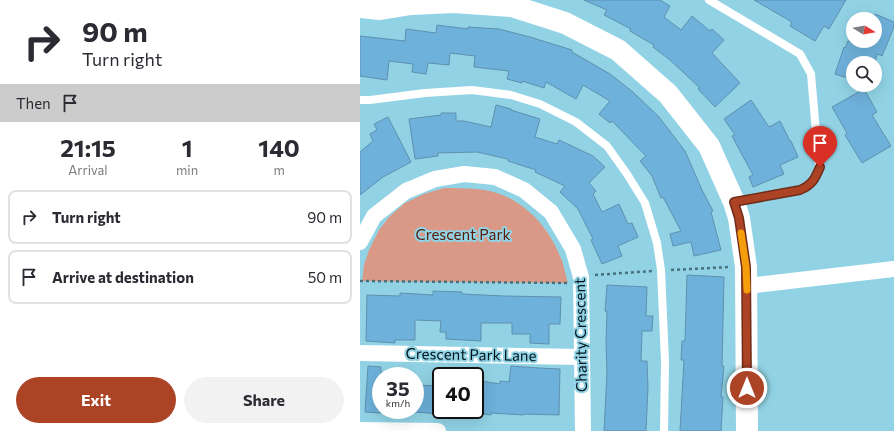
<!DOCTYPE html>
<style>
:root{--surface:#fff;--page:#f2f2f3;--text:#2b2b33;--muted:#7c7c81;--line:#e1e1e2;--accent:#ac4325}
body{margin:0;font-family:Commissioner,sans-serif;background:var(--page);color:var(--text);height:100vh;display:flex;flex-direction:column;font-size:15px;white-space:nowrap}
*{box-sizing:border-box;margin:0}
p{font-size:13px;color:var(--muted)}
.icon{flex:none;width:22px;height:22px;fill:none;stroke:currentColor;stroke-width:2;stroke-linecap:round;stroke-linejoin:round}
.map{position:relative;flex:1;overflow:hidden}
.side{display:flex;flex-direction:column;background:var(--surface);width:360px}
.side>*{flex:none}
.top-card{background:#fff;color:var(--text);overflow:hidden}
.needle{width:26px;rotate:101deg}
.fabs{position:absolute;left:486px;top:12px;display:grid;gap:8px}
.fabs a{display:grid;place-items:center;width:36px;height:36px;border-radius:50%;background:var(--surface);box-shadow:0 4px 16px #0002;font-size:20px}
.speed{position:absolute;left:12px;top:367px;display:flex;gap:8px;font-size:20px;font-weight:700;text-align:center}
.speed>*{display:grid;place-content:center;width:52px;height:52px;border-radius:50%;background:var(--surface);box-shadow:0 4px 16px #0002;line-height:1}
.speed small{font-size:10px;font-weight:400}
.speed .limit{border:2px solid #111;border-radius:6px;background:#fff;color:#111}
.pin{position:absolute;display:grid;place-items:center;width:34px;height:34px;color:#fff;margin:-41px -17px;border-radius:50% 50% 50% 0;rotate:-45deg;box-shadow:0 0 4px #0007}
.pin .icon{rotate:45deg}
.me{position:absolute;width:44px;margin:-22px;rotate:0deg;stroke-linejoin:round;filter:drop-shadow(0 0 3px #0008)}
.turn{display:flex;align-items:center;gap:14px;height:84px;padding:0 16px;font-size:18px}
.turn .icon{width:52px;height:52px;stroke-width:2.5}
.turn b{display:block;font-size:28px;line-height:34px}
.then{display:flex;align-items:center;height:38px;padding:0 16px;background:#0003;gap:8px;font-size:15px}
.eta{display:flex;justify-content:space-evenly;align-items:center;height:68px;text-align:center}
.eta b{font-size:24px;font-weight:700;line-height:28px}
.button{display:flex;gap:8px;margin-top:auto;padding:8px 16px}
.button a{flex:1;height:46px;border-radius:24px;background:var(--accent);color:#fff;font-size:16px;font-weight:700;line-height:46px;text-align:center}
.button a+a{background:var(--page);color:var(--text)}
ul{padding:0;list-style:none}
li{display:flex;align-items:center;gap:12px;height:54px;margin:0 8px 6px;padding:0 8px;border:2px solid var(--line);border-radius:8px}
li div{flex:1}
li b{display:block;font-size:15px}
li em{font-style:normal}
main{display:flex;flex:1;min-height:0}
.map>svg:first-child{display:block}
.green{fill:#da9987}
.building{fill:#6eb1da;stroke:#5e90af}
.lines{fill:none;stroke-linecap:round;stroke-linejoin:round}
.path{stroke:#47717d;stroke-width:2.5;stroke-dasharray:3 3;stroke-linecap:butt}
.lane{stroke:#fff;stroke-width:8}
.street{stroke:#fff;stroke-width:16}
.secondary{stroke:#fff;stroke-width:22}
.route-casing{stroke:#702c18;stroke-width:10}
.route{stroke:#ac4325;stroke-width:7}
.slow{stroke:#f59e0b;stroke-width:7}
.labels{text-anchor:middle;stroke-width:4;stroke-linejoin:round;paint-order:stroke}
.park-label{font-size:15px;fill:#571906;stroke:#91d3e5}
.street-label{font-size:15px;fill:#00131a;stroke:#91d3e5}
</style>
<main>
<section class="side">
<div class="top-card">
<div class="turn"><svg class="icon" aria-label="right" viewBox="0 0 24 24"><path d="M7 20v-9h11M14 6l5 5-5 5"/></svg><div><b>90 m</b>Turn right</div></div>
<div class="then">Then<svg class="icon" aria-label="arrive" viewBox="0 0 24 24"><path d="M6 21V4h12l-3 4 3 4H6"/></svg></div>
</div>
<div class="eta">
<div><b>21:15</b><p>Arrival</p></div>
<div><b>1</b><p>min</p></div>
<div><b>140</b><p>m</p></div>
</div>
<ul>
<li><svg class="icon" aria-label="right" viewBox="0 0 24 24"><path d="M7 20v-9h11M14 6l5 5-5 5"/></svg><div><b>Turn right</b></div><em>90 m</em></li>
<li><svg class="icon" aria-label="arrive" viewBox="0 0 24 24"><path d="M6 21V4h12l-3 4 3 4H6"/></svg><div><b>Arrive at destination</b></div><em>50 m</em></li>
</ul>
<div class="button"><a>Exit</a><a>Share</a></div>
</section>
<div class="map">
<svg width="534" height="431" viewBox="0 0 534 431">
<rect width="100%" height="100%" fill="#91d3e5"/>
<path class="green" d="M 84,188 C 99,188 115,188 130,191 C 163,199 188,226 200,256 C 204,264 205,274 208,283 L 2,281 L 4,265 L 9,250 L 19,230 L 29,217 L 45,203 L 64,194 Z"/>
<path class="building" d="M 224,0 L 300,0 L 310,6 L 304,17 L 321,30 L 332,16 L 350,31 L 352,29 L 364,40 L 352,53 L 380,83 L 355,107 L 338,89 L 340,88 L 310,60 L 293,47 L 294,45 L 270,31 L 271,29 L 244,15 L 247,10 Z
M 394,0 L 486,0 L 469,29 L 464,26 L 455,41 L 430,26 L 432,22 Z
M 515,14 L 534,22 L 534,27 L 522,56 L 517,54 L 515,63 L 493,63 L 493,80 L 475,74 L 484,47 L 485,48 L 488,41 L 515,41 Z
M 77,25 L 108,29 L 108,27 L 139,29 L 170,37 L 212,50 L 212,52 L 250,74 L 273,92 L 299,117 L 325,151 L 342,190 L 353,211 L 351,212 L 361,250 L 334,256 L 331,242 L 313,246 L 310,234 L 321,231 L 303,197 L 301,198 L 292,176 L 280,161 L 286,156 L 252,121 L 250,123 L 239,114 L 250,101 L 223,85 L 216,99 L 186,82 L 184,88 L 162,81 L 162,83 L 147,79 L 149,71 L 114,67 L 115,56 L 90,53 L 89,65 L 68,63 L 66,74 L 52,72 L 53,64 L 29,61 L 27,80 L 0,76 L 0,36 L 45,41 L 46,29 L 76,33 Z
M 504,89 L 517,112 L 512,115 L 531,146 L 502,163 L 485,135 L 487,133 L 472,107 Z
M 391,100 L 409,127 L 420,121 L 430,141 L 431,141 L 438,157 L 420,165 L 424,174 L 393,187 L 389,177 L 393,175 L 372,136 L 375,135 L 364,119 Z
M 136,105 L 151,109 L 151,110 L 180,119 L 175,137 L 197,144 L 199,140 L 233,156 L 245,167 L 229,183 L 236,191 L 233,194 L 242,212 L 259,204 L 268,224 L 272,223 L 278,237 L 258,246 L 262,256 L 242,264 L 231,240 L 233,239 L 218,209 L 200,192 L 205,186 L 175,172 L 176,170 L 148,161 L 148,159 L 117,152 L 78,153 L 78,156 L 55,159 L 49,119 L 81,115 L 81,113 L 96,113 L 96,121 L 104,121 L 131,127 Z
M 28,117 L 51,162 L 23,177 L 0,195 L 0,152 L 13,141 L 10,134 L 17,130 L 14,124 Z
M 327,275 L 364,277 L 362,366 L 364,366 L 361,397 L 363,397 L 361,431 L 320,431 L 324,360 L 321,360 L 322,341 L 325,341 Z
M 247,285 L 287,287 L 286,316 L 293,316 L 292,331 L 282,331 L 281,361 L 287,361 L 288,387 L 286,431 L 244,431 L 247,373 L 246,343 L 247,311 L 245,311 Z
M 73,291 L 102,292 L 102,294 L 145,296 L 201,297 L 200,324 L 189,324 L 189,344 L 170,343 L 170,334 L 152,334 L 152,323 L 121,323 L 121,341 L 86,339 L 86,332 L 80,332 L 81,321 L 55,320 L 55,340 L 35,340 L 35,343 L 6,341 L 7,295 L 40,296 L 40,293 L 73,295 Z
M 8,366 L 21,367 L 21,413 L 5,412 Z
M 151,366 L 179,368 L 200,369 L 199,415 L 164,414 L 164,415 L 131,413 L 131,415 L 115,413 L 115,380 L 140,384 L 140,381 L 149,382 Z
M 55,385 L 81,386 L 81,414 L 55,412 Z"/>
<g class="lines">
<path class="path" d="M 311,270 L 370,267
M 235,275 L 292,271
M 0,281 L 207,283"/>
<path class="lane" d="M 349,0 L 440,54 L 451,74 L 459,167 C 455,178 452,185 440,190 L 375,202
M 0,100 L 10,100 L 65,93 L 112,90 L 151,95 L 180,104 L 216,122 L 247,146 L 267,174 L 285,203 L 297,243 L 301,270 L 305,361 L 304,431"/>
<path class="street" d="M 0,242 L 14,216 L 46,191 L 75,179 L 104,174 L 135,177 L 164,190 L 191,212 L 213,249 L 221,277 L 223,431
M 387,286 L 534,269
M 0,353 L 222,357
M 0,430 L 78,431"/>
<path class="secondary" d="M 0,7 L 20,9 L 51,4 L 94,2 L 152,6 L 205,23 L 258,50 L 308,94 L 349,146 L 374,202 L 379,218 L 386,267 L 387,431"/>
</g>
<g class="lines">
<defs>
<path id="route" d="M 387,388 L 386,267 L 379,218 L 374,202 L 440,190 C 452,185 455,179 460,167"/>
</defs>
<use href="#route" class="route-casing"/>
<use href="#route" class="route"/>
<path class="slow" d="M 381,233 L 386,267 L 387,290"/>
</g>
<g class="labels">
<g class="park-label">
<text x="103" y="240">Crescent Park</text>
</g>
<g class="street-label">
<text transform="translate(221 335) rotate(-91)" y="5">Charity Crescent</text>
<text transform="translate(111 355) rotate(1)" y="5">Crescent Park Lane</text>
</g>
</g>
</svg>
<div class="fabs">
<a><svg class="needle" viewBox="-14 -14 28 28"><path d="M0-13l5 13h-10z" fill="#e53935"/><path d="M0 13l5-13h-10z" fill="#7c7c81"/></svg></a>
<a><svg class="icon" aria-label="search" viewBox="0 0 24 24"><circle cx="10" cy="10" r="6"/><path d="M15 15l6 6"/></svg></a>
</div>
<div class="speed"><div>35<small>km/h</small></div><div class="limit">40</div></div>
<div class="pin" style="left:460px;top:167px;background:#d93025"><svg class="icon" aria-label="arrive" viewBox="0 0 24 24"><path d="M6 21V4h12l-3 4 3 4H6"/></svg></div>
<svg class="me" style="left:387px;top:388px" viewBox="-20 -20 40 40"><circle r="17" fill="#ac4325" stroke="#fff" stroke-width="3"/><path d="M0-11L8 9 0 5-8 9z" fill="#fff"/></svg>
</div>
</main>
